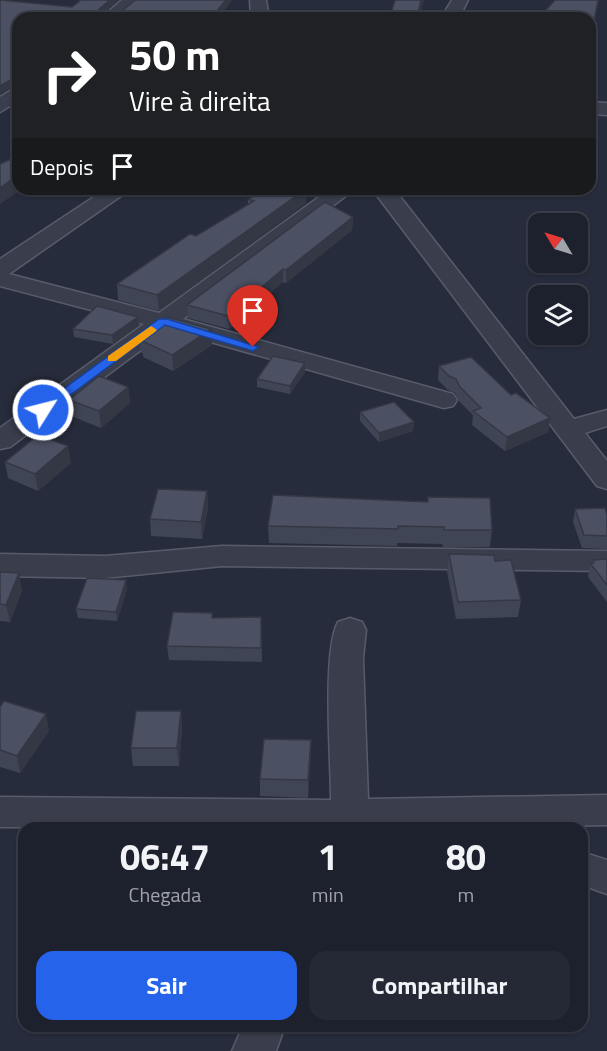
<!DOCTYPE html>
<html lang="pt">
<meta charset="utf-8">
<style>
:root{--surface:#1d212d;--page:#252935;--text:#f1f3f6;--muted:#a0a3aa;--line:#3b3e49;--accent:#2563eb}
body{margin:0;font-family:"Titillium Web",sans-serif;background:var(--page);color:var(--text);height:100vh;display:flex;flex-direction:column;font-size:22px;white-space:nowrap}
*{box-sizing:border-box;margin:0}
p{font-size:20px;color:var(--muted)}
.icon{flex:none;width:33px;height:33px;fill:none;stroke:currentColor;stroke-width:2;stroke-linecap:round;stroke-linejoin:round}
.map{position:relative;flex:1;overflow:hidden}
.sheet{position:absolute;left:18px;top:822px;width:570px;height:210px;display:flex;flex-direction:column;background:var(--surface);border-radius:18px;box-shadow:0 2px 4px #0004,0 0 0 2px var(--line)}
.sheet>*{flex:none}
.guide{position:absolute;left:12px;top:12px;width:584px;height:183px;border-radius:18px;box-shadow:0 2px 4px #0004,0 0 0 2px var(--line);background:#202124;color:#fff;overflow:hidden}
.needle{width:39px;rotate:308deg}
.buttons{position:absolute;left:528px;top:213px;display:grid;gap:12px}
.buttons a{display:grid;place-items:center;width:60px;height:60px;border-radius:12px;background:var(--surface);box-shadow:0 2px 4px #0004,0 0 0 2px var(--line);font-size:30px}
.pin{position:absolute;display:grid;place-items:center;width:51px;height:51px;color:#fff;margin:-62px -26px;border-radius:50% 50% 50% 0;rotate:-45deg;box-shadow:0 0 6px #0007}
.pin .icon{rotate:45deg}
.me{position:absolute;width:66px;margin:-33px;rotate:54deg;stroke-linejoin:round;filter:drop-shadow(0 0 4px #0008)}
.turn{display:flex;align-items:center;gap:21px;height:126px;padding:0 18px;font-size:27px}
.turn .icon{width:78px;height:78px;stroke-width:2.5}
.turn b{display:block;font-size:42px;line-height:51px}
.then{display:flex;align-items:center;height:57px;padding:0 18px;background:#0003;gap:12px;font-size:22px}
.eta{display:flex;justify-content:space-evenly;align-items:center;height:102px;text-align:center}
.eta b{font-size:36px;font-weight:700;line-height:42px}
.button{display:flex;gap:12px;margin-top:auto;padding:12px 18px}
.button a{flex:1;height:69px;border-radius:18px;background:var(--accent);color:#fff;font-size:24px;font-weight:700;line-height:69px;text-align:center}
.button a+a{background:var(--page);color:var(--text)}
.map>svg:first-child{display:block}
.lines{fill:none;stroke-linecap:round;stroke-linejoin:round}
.street-casing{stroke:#585c6a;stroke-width:3}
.street{fill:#3a3e4c;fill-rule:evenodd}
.wall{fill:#404555}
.shaded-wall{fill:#343845}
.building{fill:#4b5063;stroke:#343845;stroke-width:1.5}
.route{fill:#2563eb;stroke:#184099;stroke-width:1.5}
.slow{fill:#f59e0b}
</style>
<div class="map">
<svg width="607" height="1051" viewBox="0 0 607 1051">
<rect width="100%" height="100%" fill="#272c3c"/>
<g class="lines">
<defs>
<path id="street" d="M 122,0 L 140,0 L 120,18 L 101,18 Z
M 250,0 L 266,0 L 269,18 L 251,18 Z
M 452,0 L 468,0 L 459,18 L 441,18 Z
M 18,86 L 18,101 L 0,112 L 0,97 Z
M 590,102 L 607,103 L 607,115 L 590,114 Z
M 106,189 L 131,189 L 9,274 L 159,313 L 330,189 L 355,189 L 183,319 L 453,394 L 457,400 L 453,406 L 444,408 L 168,330 L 10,447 L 0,449 L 0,428 L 144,324 L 0,286 L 0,259 Z
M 372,189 L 394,189 L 574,419 L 607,410 L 607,426 L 585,433 L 607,461 L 607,489 L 597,486 Z
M 222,546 L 607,551 L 607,571 L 222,566 L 105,578 L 0,576 L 0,554 L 105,556 Z
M 350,618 L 362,622 L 366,630 L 363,658 L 368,799 L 607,795 L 607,825 L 466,828 L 0,827 L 0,797 L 331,800 C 331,761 322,651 338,622 Z
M 582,852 L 607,860 L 607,894 L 582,885 Z
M 243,1026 L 285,1026 L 276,1051 L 232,1051 Z"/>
</defs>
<use href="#street" class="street-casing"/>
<use href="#street" class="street"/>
</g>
<path class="wall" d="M 599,0 L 591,38 L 590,38 L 590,18 Z
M 306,189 L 306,203 L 159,311 L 118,300 L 117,284 L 248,205 L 248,199 Z
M 353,217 L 352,230 L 286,283 L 283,282 L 229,329 L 188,318 L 187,305 Z
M 139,325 L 113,344 L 74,337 L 73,329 Z
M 140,337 L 212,345 L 173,371 L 143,357 L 143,353 L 141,353 Z
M 439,366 L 511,395 L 550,418 L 548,432 L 505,451 L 472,425 L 473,415 L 459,401 L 455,393 L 448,390 L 438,380 Z
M 305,372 L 290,394 L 257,387 L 257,379 Z
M 128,387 L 130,403 L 101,428 L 71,416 L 69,400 Z
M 360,412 L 414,422 L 413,431 L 379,442 L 360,421 Z
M 5,462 L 71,463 L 38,491 L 8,478 Z
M 207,491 L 208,508 L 202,539 L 151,536 L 150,519 Z
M 428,497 L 492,530 L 490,547 L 443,547 L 442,544 L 397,543 L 397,546 L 269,543 L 268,526 L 427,502 Z
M 575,509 L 607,515 L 607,549 L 582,548 L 573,522 Z
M 449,554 L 495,561 L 521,600 L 518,617 L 456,619 L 447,571 Z
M 607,559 L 607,602 L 588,577 L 590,563 L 592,563 L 593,560 Z
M 0,572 L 22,591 L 10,622 L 0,621 Z
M 127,589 L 117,621 L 78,618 L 76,609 Z
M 261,617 L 262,662 L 169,660 L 167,646 L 213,618 Z
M 0,707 L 49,731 L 20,773 L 0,767 Z
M 181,711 L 182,728 L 179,766 L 133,766 L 131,748 Z
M 311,740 L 308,798 L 260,796 L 260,779 Z"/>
<path class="shaded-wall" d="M 110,0 L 119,0 L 100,16 L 99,9 Z
M 226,0 L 232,0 L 222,14 L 218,18 L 211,18 Z
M 421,0 L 424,0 L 419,18 L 417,18 Z
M 17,76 L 18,84 L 0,94 L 0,86 Z
M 18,175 L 18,189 L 22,189 L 0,204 L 0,188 Z
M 306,189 L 306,203 L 159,311 L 157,295 Z
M 430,189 L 442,189 L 430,192 Z
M 495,189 L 506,189 L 495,192 Z
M 353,217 L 352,230 L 286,283 L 286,270 Z
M 283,269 L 283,282 L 229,329 L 228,316 Z
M 138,317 L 139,325 L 113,344 L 112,335 Z
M 211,329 L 212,345 L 173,371 L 172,355 Z
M 305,363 L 305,372 L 290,394 L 290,386 Z
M 128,387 L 130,403 L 101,428 L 99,411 Z
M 550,418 L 548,432 L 505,451 L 507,437 Z
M 414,422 L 413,431 L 379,442 L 379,433 Z
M 68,446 L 71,463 L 38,491 L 35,474 Z
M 207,491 L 208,508 L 202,539 L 201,522 Z
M 19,573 L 22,591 L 10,622 L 6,605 Z
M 126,580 L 127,589 L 117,621 L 116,612 Z
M 181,711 L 182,728 L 179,766 L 177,748 Z
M 46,714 L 49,731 L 20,773 L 17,756 Z
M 311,740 L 311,758 L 308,798 L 308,780 Z"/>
<path class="building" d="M 0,0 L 72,7 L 81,0 L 110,0 L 99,9 L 99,12 L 121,12 L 135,0 L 226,0 L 211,18 L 18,18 L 18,82 L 17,76 L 0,86 Z
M 395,0 L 421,0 L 417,18 L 390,17 Z
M 555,0 L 598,0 L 592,31 L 590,31 L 590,18 L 539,18 Z
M 503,16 L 512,18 L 502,18 Z
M 18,156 L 18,175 L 0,188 L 0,164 Z
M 266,189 L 306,189 L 157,295 L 117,284 L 190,234 L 196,236 L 254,201 L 248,199 Z
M 325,202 L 353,217 L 286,270 L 283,269 L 228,316 L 187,305 Z
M 97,306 L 138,317 L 112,335 L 73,329 Z
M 167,317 L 211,329 L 172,355 L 142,341 L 146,338 L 140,337 Z
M 273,356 L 305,363 L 290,386 L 257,379 Z
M 471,357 L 511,395 L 516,393 L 550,418 L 507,437 L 473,411 L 481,408 L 460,387 L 456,379 L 449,376 L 439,366 Z
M 99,376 L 128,387 L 99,411 L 69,400 Z
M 394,402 L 414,422 L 379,433 L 360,412 Z
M 38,435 L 68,446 L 35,474 L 5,462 Z
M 158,489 L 207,491 L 201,522 L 150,519 Z
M 273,495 L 428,502 L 428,497 L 490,498 L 492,530 L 444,530 L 444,527 L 398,526 L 398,529 L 268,526 Z
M 605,508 L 607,515 L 607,536 L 584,535 L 575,509 Z
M 449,554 L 494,555 L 495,561 L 511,560 L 521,600 L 458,602 Z
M 607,559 L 607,585 L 590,563 L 594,563 L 593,560 Z
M 0,572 L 19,573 L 6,605 L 0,604 Z
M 87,578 L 126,580 L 116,612 L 76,609 Z
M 173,612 L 212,613 L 212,618 L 261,617 L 261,648 L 167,646 Z
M 4,701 L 46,714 L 17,756 L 0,750 L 0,707 Z
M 136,711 L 181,711 L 177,748 L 131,748 Z
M 264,739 L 311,740 L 308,780 L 260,779 Z"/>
<path class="route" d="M 159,319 L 167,319 L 259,347 L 253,351 L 165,325 L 47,412 L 39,412 L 39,407 Z"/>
<path class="slow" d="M 151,326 L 157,330 L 155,332 L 116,361 L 108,361 L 108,356 Z"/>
</svg>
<div class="buttons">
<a><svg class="needle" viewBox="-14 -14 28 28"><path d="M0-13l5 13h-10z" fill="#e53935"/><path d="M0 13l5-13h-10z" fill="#a0a3aa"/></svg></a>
<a><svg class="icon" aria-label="layers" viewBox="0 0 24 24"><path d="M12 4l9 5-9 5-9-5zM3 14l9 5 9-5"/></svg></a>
</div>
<div class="pin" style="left:253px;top:347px;background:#d93025"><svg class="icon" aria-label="arrive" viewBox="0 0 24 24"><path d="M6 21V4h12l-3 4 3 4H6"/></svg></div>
<svg class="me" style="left:43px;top:410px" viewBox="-20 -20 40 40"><circle r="17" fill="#2563eb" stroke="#fff" stroke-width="3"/><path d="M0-11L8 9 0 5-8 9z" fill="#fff"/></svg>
<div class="guide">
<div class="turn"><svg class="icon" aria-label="right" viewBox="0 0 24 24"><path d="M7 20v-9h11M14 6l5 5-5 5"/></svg><div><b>50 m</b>Vire à direita</div></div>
<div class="then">Depois<svg class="icon" aria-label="arrive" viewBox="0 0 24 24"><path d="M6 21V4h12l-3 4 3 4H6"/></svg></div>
</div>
<section class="sheet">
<div class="eta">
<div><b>06:47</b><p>Chegada</p></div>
<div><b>1</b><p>min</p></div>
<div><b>80</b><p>m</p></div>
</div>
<div class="button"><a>Sair</a><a>Compartilhar</a></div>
</section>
</div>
